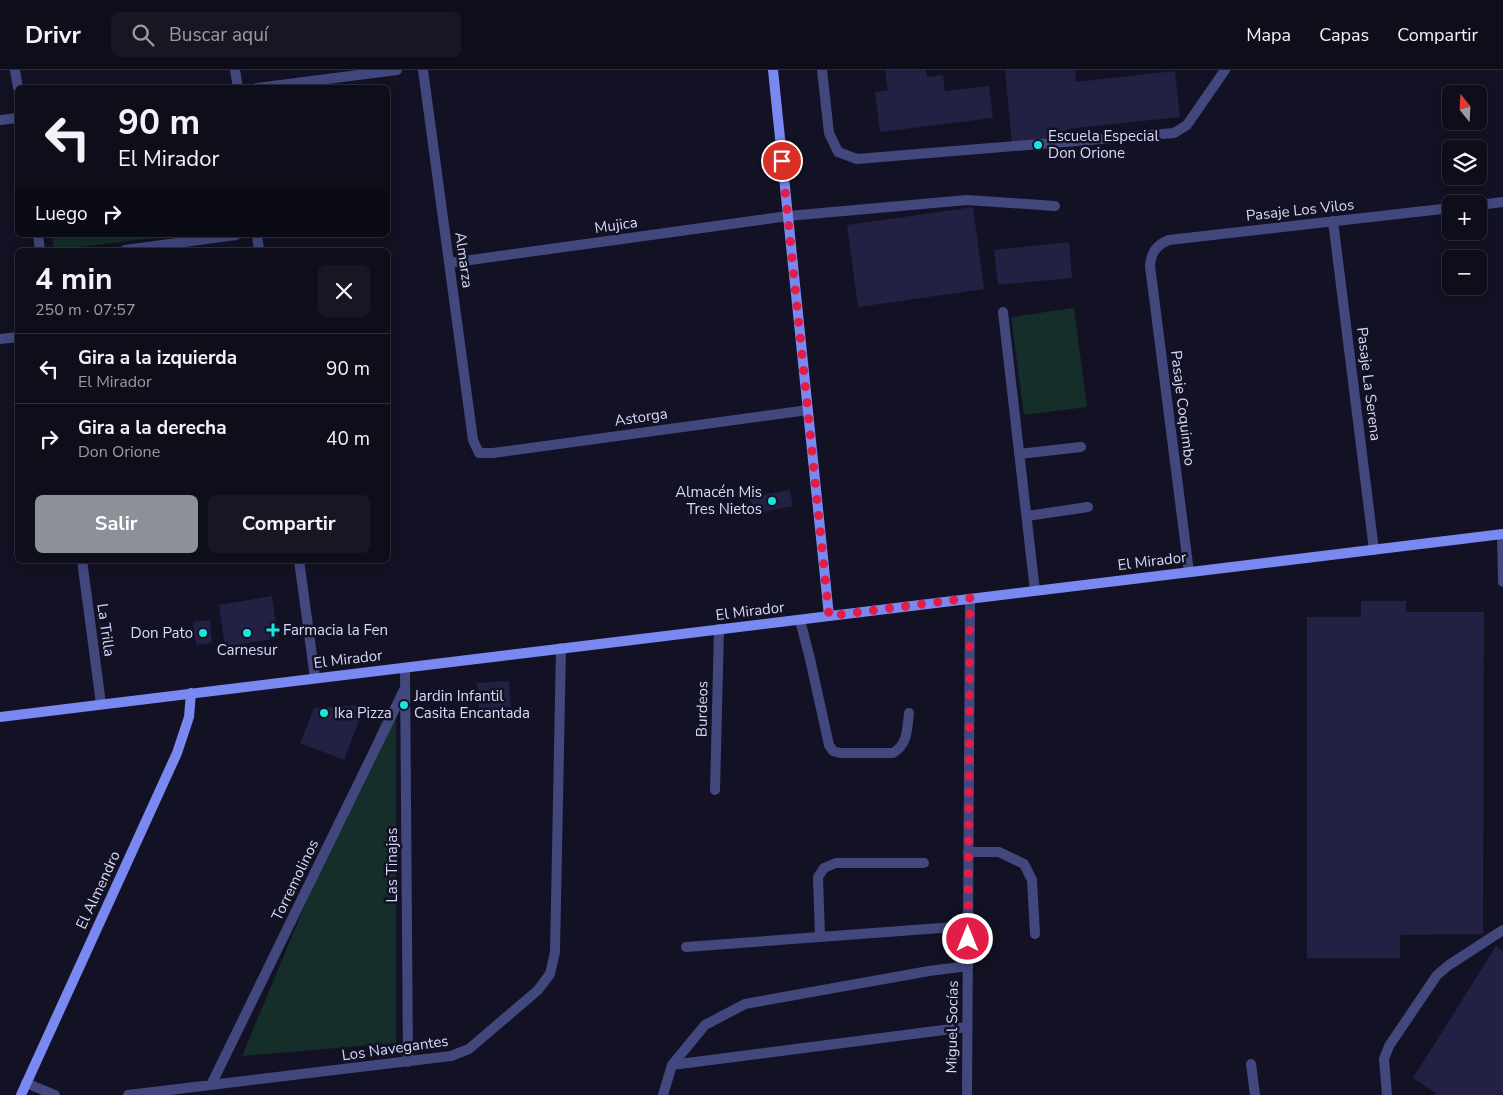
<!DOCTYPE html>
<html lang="es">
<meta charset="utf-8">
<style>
:root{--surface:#0e0e1b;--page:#171724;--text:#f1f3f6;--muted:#9b9ca3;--line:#2e2e3a;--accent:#8c9099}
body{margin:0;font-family:"Nunito Sans",sans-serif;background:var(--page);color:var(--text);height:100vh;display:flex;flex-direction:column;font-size:19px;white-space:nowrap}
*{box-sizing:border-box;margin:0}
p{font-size:16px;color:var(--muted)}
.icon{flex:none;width:28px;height:28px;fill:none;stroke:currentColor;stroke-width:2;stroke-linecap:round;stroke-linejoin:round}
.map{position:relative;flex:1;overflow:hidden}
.drawer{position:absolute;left:15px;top:178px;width:375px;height:315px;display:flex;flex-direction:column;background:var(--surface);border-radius:8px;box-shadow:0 2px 12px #0003,0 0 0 1px var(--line)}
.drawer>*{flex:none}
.guide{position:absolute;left:15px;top:15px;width:375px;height:152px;border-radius:8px;box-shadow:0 2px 12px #0003,0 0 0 1px var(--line);background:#0e0e1b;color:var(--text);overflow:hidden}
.needle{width:32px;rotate:342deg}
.tools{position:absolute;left:1442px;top:15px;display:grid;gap:10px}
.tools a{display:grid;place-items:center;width:45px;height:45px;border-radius:8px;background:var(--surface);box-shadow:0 2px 12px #0003,0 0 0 1px var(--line);font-size:25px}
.pin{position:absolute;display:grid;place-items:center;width:42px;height:42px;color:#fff;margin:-21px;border:2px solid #fff;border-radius:50%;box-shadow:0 1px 5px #0007}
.me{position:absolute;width:55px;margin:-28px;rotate:0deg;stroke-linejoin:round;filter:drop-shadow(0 0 4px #0008)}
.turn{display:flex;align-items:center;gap:18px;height:105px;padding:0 20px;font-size:22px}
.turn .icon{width:65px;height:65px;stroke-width:2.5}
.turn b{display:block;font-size:35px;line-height:42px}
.then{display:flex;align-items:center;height:48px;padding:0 20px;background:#0003;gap:10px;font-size:19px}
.round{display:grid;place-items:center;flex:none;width:52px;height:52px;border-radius:8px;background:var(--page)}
.summary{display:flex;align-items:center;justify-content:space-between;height:85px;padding:0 20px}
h1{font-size:30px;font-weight:700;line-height:38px}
.button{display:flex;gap:10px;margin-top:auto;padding:10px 20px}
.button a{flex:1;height:58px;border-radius:8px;background:var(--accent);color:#fff;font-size:20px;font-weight:700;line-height:58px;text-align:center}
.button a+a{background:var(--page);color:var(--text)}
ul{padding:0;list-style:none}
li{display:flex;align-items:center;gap:15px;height:70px;padding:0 20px;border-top:1px solid var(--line)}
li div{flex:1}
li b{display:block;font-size:19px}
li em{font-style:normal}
header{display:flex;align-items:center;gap:30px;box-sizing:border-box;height:70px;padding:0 25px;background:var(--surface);border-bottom:1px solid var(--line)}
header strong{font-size:24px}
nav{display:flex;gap:28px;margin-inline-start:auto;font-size:18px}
.search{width:350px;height:45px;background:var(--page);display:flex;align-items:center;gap:12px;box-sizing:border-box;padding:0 18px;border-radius:8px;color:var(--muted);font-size:19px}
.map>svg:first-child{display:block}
.green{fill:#152e29}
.building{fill:#222043}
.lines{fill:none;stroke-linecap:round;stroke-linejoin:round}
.lane{stroke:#42487e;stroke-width:10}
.street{stroke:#42487e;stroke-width:10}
.secondary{stroke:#7a88f1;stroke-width:10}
.route{stroke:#e11d48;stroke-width:9;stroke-dasharray:0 16.2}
.poi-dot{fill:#1ae6de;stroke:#121224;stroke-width:2}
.labels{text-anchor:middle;stroke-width:5;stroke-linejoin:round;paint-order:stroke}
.poi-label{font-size:15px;fill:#d9dafb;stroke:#121224;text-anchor:start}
.street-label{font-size:15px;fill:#d9dafb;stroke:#121224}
</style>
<header>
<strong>Drivr</strong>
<div class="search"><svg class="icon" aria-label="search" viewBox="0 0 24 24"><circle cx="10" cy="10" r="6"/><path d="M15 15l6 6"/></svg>Buscar aquí</div>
<nav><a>Mapa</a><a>Capas</a><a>Compartir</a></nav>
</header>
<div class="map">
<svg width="1503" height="1025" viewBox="0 0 1503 1025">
<rect width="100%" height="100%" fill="#121224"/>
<path class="green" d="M 52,165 L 178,165 L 54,180 Z
M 1074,238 L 1087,337 L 1024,345 L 1011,247 Z
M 385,643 L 396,643 L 396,973 L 242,986 Z"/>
<path class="building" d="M 885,0 L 926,0 L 927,7 L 943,5 L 945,21 L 989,16 L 993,48 L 880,62 L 875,22 L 888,20 Z
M 1005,0 L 1075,0 L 1076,12 L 1175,1 L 1180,47 L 1067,59 L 1068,67 L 1012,73 Z
M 973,137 L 984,219 L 858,237 L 847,155 Z
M 1069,172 L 1072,208 L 998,215 L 994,180 Z
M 790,420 L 793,436 L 753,444 L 750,427 Z
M 272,526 L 278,568 L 225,577 L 219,535 Z
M 1361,531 L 1406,531 L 1406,542 L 1484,542 L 1483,864 L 1400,865 L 1400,888 L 1307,888 L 1307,547 L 1361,547 Z
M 210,550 L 212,573 L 196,575 L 193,552 Z
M 509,611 L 511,637 L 479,639 L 477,613 Z
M 365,635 L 344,690 L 300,673 L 314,638 Z
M 1496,876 L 1503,881 L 1503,1025 L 1434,1025 L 1436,1023 L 1413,1008 Z"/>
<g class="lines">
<path class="lane" d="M 822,0 L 829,63 L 838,82 L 857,89 L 1174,63 L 1187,55 L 1225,0
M 788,146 L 967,130 L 1055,136
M 1003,242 L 1035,521
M 1019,384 L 1081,377
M 1027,446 L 1088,437
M 1502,464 L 1503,512
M 800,550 L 810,589 L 829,675 L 833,681 L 840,683 L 893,683 C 908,674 907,659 909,643
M 968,782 L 999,782 L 1024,794 L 1032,810 L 1035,864
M 820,867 L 818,807 L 824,798 L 836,793 L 924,793
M 686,877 L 968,856
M 1251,994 L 1255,1025
M 672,995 L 967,957
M 663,1025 L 672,995 L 705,955 L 745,934 L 929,901 L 968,896
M 1387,1025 L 1384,989 L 1389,976 L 1437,905 L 1449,895 L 1503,860"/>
<path class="street" d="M 15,0 L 18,18
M 235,0 L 238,18
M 423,0 L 473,370 L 479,383 L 493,383 L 808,340
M 257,18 L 397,0
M 0,50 L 18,48
M 1479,135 L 1503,132
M 1333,151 L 1374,480
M 38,165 L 40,180
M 257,165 L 259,180
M 125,180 L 236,165
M 449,193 L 788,146
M 0,269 L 18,267
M 82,490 L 101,634
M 299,490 L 315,608
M 1189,502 L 1150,196 C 1151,183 1156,175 1169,170 L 1451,138
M 405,598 L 408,992
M 715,720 L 719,559
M 26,1013 L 55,1025
M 211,1015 L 405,618
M 128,1025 L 451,986 L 469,979 L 538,920 L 550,904 L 555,882 L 561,578
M 967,1025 L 970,529"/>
<path class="secondary" d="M 773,0 L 829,546
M 0,647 L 1503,464
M 21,1025 L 177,683 L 189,647 L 191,623"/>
</g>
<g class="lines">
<path class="route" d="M 782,91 L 829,546 L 970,528 L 968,869"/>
</g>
<g class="poi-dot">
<circle cx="1038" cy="75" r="5"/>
<circle cx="772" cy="431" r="5"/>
<path d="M270.5 552.5h5v5h5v5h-5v5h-5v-5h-5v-5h5z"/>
<circle cx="203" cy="563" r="5"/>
<circle cx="247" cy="563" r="5"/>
<circle cx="404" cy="635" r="5"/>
<circle cx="324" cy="643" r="5"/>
</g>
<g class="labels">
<g class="poi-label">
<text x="1048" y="71">Escuela Especial<tspan x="1048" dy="17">Don Orione</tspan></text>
<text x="762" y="427" text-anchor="end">Almacén Mis<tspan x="762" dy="17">Tres Nietos</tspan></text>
<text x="283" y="565">Farmacia la Fen</text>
<text x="193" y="568" text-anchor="end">Don Pato</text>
<text x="247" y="585" text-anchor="middle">Carnesur</text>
<text x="414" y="631">Jardin Infantil<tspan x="414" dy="17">Casita Encantada</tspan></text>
<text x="334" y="648">Ika Pizza</text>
</g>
<g class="street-label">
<text transform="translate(1300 140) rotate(-6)" y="5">Pasaje Los Vilos</text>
<text transform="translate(616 155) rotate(-8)" y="5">Mujica</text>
<text transform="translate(464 190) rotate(82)" y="5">Almarza</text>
<text transform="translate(1369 314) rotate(83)" y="5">Pasaje La Serena</text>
<text transform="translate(1183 338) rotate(83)" y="5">Pasaje Coquimbo</text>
<text transform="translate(641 347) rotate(-8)" y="5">Astorga</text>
<text transform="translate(1152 491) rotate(-7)" y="5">El Mirador</text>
<text transform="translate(750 541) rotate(-7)" y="5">El Mirador</text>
<text transform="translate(106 560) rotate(82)" y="5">La Trilla</text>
<text transform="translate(348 589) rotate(-7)" y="5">El Mirador</text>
<text transform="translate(702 639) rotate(-89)" y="5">Burdeos</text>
<text transform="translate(392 795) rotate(-90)" y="5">Las Tinajas</text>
<text transform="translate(295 810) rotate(-64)" y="5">Torremolinos</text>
<text transform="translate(98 820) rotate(-65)" y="5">El Almendro</text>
<text transform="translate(952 957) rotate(-89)" y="5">Miguel Socías</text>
<text transform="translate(395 978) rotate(-8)" y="5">Los Navegantes</text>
</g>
</g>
</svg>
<div class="tools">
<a><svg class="needle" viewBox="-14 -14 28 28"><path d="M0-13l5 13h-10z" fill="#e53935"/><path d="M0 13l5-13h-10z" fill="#9b9ca3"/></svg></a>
<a><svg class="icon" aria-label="layers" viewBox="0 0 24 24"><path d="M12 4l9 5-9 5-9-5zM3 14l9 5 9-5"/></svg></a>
<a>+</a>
<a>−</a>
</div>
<div class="pin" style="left:782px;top:91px;background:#d93025"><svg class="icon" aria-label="arrive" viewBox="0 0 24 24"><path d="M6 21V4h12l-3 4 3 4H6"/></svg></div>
<svg class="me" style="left:968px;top:869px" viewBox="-20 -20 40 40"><circle r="17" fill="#e11d48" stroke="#fff" stroke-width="3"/><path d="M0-11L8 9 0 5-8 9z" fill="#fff"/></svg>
<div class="guide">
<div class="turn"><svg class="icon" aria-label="left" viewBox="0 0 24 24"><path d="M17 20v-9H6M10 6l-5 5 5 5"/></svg><div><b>90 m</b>El Mirador</div></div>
<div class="then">Luego<svg class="icon" aria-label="right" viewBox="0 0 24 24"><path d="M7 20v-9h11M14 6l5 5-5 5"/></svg></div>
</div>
<section class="drawer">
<div class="summary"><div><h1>4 min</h1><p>250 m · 07:57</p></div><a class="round"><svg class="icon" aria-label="close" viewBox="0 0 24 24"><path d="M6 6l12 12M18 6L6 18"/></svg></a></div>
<ul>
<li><svg class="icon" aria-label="left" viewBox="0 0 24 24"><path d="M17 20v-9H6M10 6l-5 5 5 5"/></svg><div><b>Gira a la izquierda</b><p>El Mirador</p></div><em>90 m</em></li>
<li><svg class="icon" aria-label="right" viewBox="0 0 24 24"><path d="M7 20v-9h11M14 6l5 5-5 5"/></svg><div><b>Gira a la derecha</b><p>Don Orione</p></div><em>40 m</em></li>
</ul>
<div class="button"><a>Salir</a><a>Compartir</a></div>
</section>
</div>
